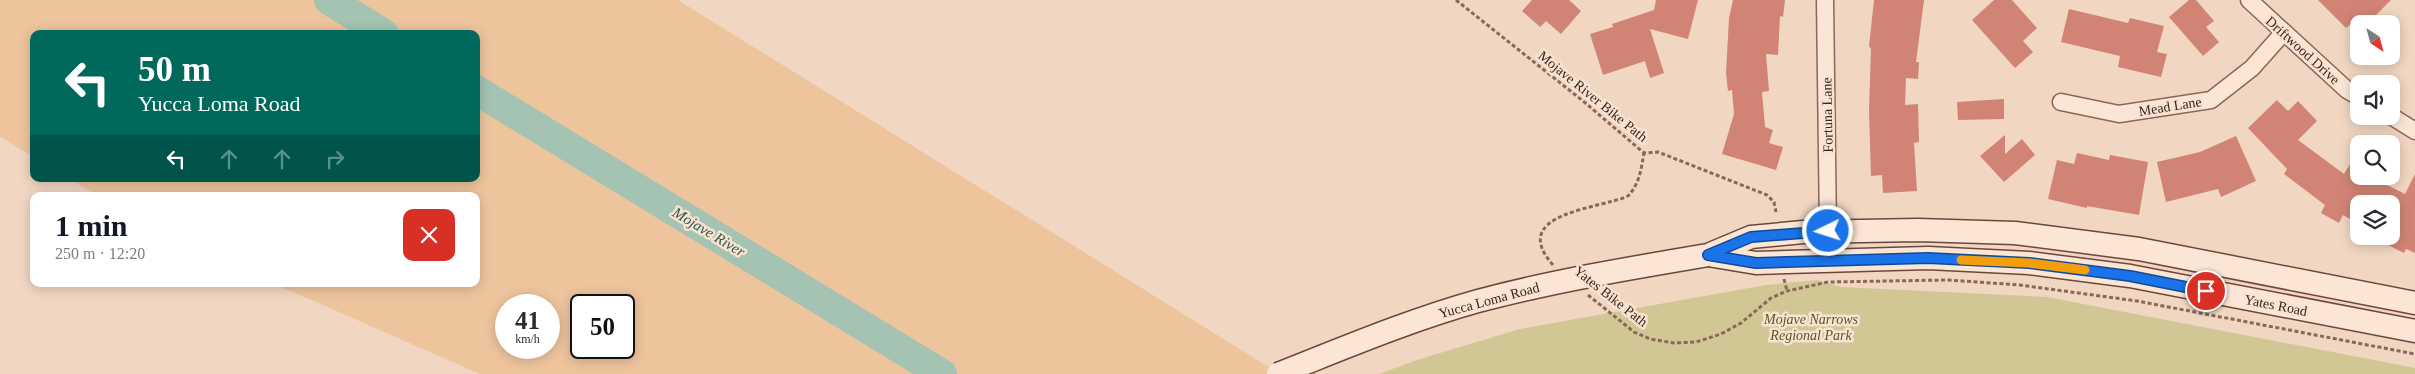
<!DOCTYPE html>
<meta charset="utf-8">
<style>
:root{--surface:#fff;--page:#f7f7f7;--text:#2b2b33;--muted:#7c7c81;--accent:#111827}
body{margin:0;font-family:Georgia,serif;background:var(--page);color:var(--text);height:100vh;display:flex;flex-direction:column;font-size:19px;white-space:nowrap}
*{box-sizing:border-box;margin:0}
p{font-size:16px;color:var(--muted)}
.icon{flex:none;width:28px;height:28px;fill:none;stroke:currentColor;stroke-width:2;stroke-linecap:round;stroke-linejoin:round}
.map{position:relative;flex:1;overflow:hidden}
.panel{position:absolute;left:30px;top:192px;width:450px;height:95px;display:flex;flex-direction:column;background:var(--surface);border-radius:10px;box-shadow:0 2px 12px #0003}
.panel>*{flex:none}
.top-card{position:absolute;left:30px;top:30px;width:450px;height:152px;border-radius:10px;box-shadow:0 2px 12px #0003;background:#00695c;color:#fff;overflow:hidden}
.needle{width:32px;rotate:144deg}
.controls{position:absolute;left:2350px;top:15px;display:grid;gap:10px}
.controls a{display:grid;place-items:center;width:50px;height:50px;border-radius:10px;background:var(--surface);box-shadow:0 2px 12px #0003;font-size:25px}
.speed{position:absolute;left:495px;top:294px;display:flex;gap:10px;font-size:25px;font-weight:700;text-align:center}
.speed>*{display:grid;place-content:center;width:65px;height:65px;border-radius:50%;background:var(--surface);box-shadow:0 2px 12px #0003;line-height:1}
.speed small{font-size:12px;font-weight:400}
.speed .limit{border:2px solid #111;border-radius:8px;background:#fff;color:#111}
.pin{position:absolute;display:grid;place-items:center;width:42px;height:42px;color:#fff;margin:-21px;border:2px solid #fff;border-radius:50%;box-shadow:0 1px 5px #0007}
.me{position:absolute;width:55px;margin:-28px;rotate:266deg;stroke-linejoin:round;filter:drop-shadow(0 0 4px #0008)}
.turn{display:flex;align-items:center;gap:18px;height:105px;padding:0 25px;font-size:22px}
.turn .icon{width:65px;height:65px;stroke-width:2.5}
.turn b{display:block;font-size:35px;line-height:42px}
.lanes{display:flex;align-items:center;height:48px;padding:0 25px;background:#0003;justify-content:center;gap:25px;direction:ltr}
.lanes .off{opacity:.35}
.round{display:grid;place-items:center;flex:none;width:52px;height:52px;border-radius:10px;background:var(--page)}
.head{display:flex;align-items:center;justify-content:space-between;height:85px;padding:0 25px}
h1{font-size:30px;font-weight:600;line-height:38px;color:var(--accent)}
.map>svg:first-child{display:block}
.green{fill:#d0c795}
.sand{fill:#eec49d;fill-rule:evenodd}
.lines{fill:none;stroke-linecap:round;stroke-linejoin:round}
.river{stroke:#a4c3b2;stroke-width:30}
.building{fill:#d18475}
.minor-casing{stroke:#8c6658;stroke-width:19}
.secondary-casing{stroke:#6d473b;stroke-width:25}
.path{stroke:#8c6658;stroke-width:3;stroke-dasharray:4 2.5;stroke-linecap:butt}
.minor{stroke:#fbe6d6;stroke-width:16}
.secondary{stroke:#fbe6d6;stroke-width:22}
.secondary-bridge-casing{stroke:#6d473b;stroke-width:25;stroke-linecap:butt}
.secondary-bridge{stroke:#fbe6d6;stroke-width:22}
.route-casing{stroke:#114b97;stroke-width:12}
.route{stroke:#1a73e8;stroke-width:9}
.slow{stroke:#f59e0b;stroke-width:9}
.labels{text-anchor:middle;stroke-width:5;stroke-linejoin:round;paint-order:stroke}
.street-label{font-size:14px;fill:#3b241d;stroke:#f8e3d2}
.park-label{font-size:14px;font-style:italic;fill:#585822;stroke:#f8e3d2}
.water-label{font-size:15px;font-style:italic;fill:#2b5b4c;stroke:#f8e3d2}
</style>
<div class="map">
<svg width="2415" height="374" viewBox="0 0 2415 374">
<rect width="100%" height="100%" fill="#f1d6c2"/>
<path class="green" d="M 1817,280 L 1841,287 L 2047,297 L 2415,368 L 2415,374 L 1379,374 L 1417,360 L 1520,329 L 1766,285 Z"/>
<path class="sand" d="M 0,0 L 678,0 L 1280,374 L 480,374 L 275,284 L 476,284 L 476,196 L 98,196 L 69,179 L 476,179 L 476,34 L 34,34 L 34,157 L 0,137 ZM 506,305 L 549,305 L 549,348 L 506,348 ZM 581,305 L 624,305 L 624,348 L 581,348 Z"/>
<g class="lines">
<path class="river" d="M 329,0 L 384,34
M 476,90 L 942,374"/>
</g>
<path class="building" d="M 1532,0 L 1569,0 L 1581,11 L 1561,34 L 1546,21 L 1540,27 L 1522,11 Z
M 1656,0 L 1698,0 L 1688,39 L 1650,29 L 1664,73 L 1650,78 L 1645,61 L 1603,75 L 1590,34 L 1613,27 L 1612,24 L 1654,10 Z
M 1733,0 L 1785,0 L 1783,17 L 1780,16 L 1778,55 L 1766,54 L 1769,91 L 1762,92 L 1765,127 L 1773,130 L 1769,143 L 1783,147 L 1776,170 L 1722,154 L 1734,114 L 1732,90 L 1728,91 L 1726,73 L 1729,18 Z
M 1874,0 L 1924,0 L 1916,62 L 1919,62 L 1918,79 L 1906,78 L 1905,105 L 1918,104 L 1919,142 L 1914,143 L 1917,191 L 1883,193 L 1882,175 L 1871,176 L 1869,111 L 1871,48 L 1869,47 Z
M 1994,0 L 2012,0 L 2037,28 L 2023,41 L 2033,52 L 2015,68 L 1972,20 Z
M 2189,0 L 2196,0 L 2214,21 L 2206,27 L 2219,42 L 2203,56 L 2169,17 Z
M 2318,0 L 2391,0 L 2367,24 L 2351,24 L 2346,28 Z
M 2069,9 L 2128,23 L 2130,18 L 2164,26 L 2157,52 L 2167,54 L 2161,77 L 2118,67 L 2120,56 L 2061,42 Z
M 2004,99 L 2004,119 L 1958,120 L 1957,102 Z
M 2277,100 L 2288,111 L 2298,101 L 2317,121 L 2298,140 L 2344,174 L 2359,149 L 2359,176 L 2369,176 L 2405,194 L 2415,174 L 2415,253 L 2406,249 L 2404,253 L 2370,236 L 2391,236 L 2391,204 L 2359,204 L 2359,224 L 2343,215 L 2339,223 L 2321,213 L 2325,205 L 2284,174 L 2287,169 L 2248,128 Z
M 2005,135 L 2005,154 L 2022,139 L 2035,155 L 2004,182 L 1980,156 Z
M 2236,136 L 2256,181 L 2221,197 L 2218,189 L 2166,202 L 2157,162 L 2200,152 Z
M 2077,153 L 2109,160 L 2110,155 L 2148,162 L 2139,215 L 2087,206 L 2087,208 L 2048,199 L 2057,160 L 2074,164 Z"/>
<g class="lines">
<defs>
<path id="minor" d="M 1825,0 L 1828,231
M 2249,0 L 2347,90 L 2359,97
M 2061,102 L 2119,114 L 2211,100 L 2252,68 L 2283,33
M 2391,116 L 2415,131"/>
<path id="secondary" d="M 1708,255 L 1751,237 L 1803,232 L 1918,230 L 2015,233 L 2139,249 L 2415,303
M 1708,255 L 1756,263 L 1928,258 L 2029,263 L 2130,276 L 2415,331"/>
</defs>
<use href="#minor" class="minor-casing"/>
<use href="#secondary" class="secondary-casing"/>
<path class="path" d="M 1456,0 L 1583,101 L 1644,153 L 1658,152 L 1767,195 L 1774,202 L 1776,212
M 1553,265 C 1507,213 1599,209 1628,196 C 1640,183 1641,169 1644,153
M 1784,279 L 1787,291
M 1588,295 L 1634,332 L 1650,339 L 1674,343 L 1696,342 L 1721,334 L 1741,323 L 1771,298 L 1787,291 L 1828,282 L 1948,280 L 2020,285 L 2137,301 L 2415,354"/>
<use href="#minor" class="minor"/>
<use href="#secondary" class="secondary"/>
<defs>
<path id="secondary-bridge" d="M 1278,374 C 1344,348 1410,320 1478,301 C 1553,281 1631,268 1708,255"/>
</defs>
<use href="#secondary-bridge" class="secondary-bridge-casing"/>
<use href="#secondary-bridge" class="secondary-bridge"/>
</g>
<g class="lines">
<defs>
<path id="route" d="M 1828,231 L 1751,237 L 1708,255 L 1756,263 L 1928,258 L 2029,263 L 2130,276 L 2206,291"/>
</defs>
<use href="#route" class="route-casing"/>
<use href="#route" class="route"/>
<path class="slow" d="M 1961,260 L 2029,263 L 2085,270"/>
</g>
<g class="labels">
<g class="street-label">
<text transform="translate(2303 50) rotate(42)" y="5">Driftwood Drive</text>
<text transform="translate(1593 96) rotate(39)" y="5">Mojave River Bike Path</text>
<text transform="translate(2170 106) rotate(-9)" y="5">Mead Lane</text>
<text transform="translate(1827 115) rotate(-91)" y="5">Fortuna Lane</text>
<text transform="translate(1611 296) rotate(38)" y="5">Yates Bike Path</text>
<text transform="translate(1489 300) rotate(-15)" y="5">Yucca Loma Road</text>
<text transform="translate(2276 305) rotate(11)" y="5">Yates Road</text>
</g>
<g class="park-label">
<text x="1811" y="324">Mojave Narrows<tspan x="1811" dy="16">Regional Park</tspan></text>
</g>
<g class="water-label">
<text transform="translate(709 232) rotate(31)" y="5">Mojave River</text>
</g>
</g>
</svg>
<div class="controls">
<a><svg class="needle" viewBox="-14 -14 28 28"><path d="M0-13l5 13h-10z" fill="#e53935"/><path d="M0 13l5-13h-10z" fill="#7c7c81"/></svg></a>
<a><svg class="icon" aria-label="sound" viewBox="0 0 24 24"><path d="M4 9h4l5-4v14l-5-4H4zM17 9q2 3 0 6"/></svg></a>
<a><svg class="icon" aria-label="search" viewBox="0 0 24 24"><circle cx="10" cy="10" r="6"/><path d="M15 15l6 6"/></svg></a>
<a><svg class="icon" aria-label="layers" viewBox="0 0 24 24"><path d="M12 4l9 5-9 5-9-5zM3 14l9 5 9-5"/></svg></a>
</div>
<div class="speed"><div>41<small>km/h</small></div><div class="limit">50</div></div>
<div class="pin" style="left:2206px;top:291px;background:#d93025"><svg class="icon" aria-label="arrive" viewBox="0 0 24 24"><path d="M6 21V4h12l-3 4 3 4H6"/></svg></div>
<svg class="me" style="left:1828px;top:231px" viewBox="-20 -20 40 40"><circle r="17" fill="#1a73e8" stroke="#fff" stroke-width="3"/><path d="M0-11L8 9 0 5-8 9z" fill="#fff"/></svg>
<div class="top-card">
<div class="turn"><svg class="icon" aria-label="left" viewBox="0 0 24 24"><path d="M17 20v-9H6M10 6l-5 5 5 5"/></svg><div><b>50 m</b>Yucca Loma Road</div></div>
<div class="lanes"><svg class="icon" aria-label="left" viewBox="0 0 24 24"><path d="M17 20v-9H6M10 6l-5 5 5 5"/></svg><svg class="icon off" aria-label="ahead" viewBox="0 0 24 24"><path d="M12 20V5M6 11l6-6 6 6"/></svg><svg class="icon off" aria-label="ahead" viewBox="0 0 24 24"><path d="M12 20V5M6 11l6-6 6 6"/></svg><svg class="icon off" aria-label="right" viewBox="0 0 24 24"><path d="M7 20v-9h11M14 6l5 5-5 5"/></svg></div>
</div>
<section class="panel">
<div class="head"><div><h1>1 min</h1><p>250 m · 12:20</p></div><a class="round" style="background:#d93025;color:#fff"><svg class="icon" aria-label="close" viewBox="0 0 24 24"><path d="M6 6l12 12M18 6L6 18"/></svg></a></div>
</section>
</div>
